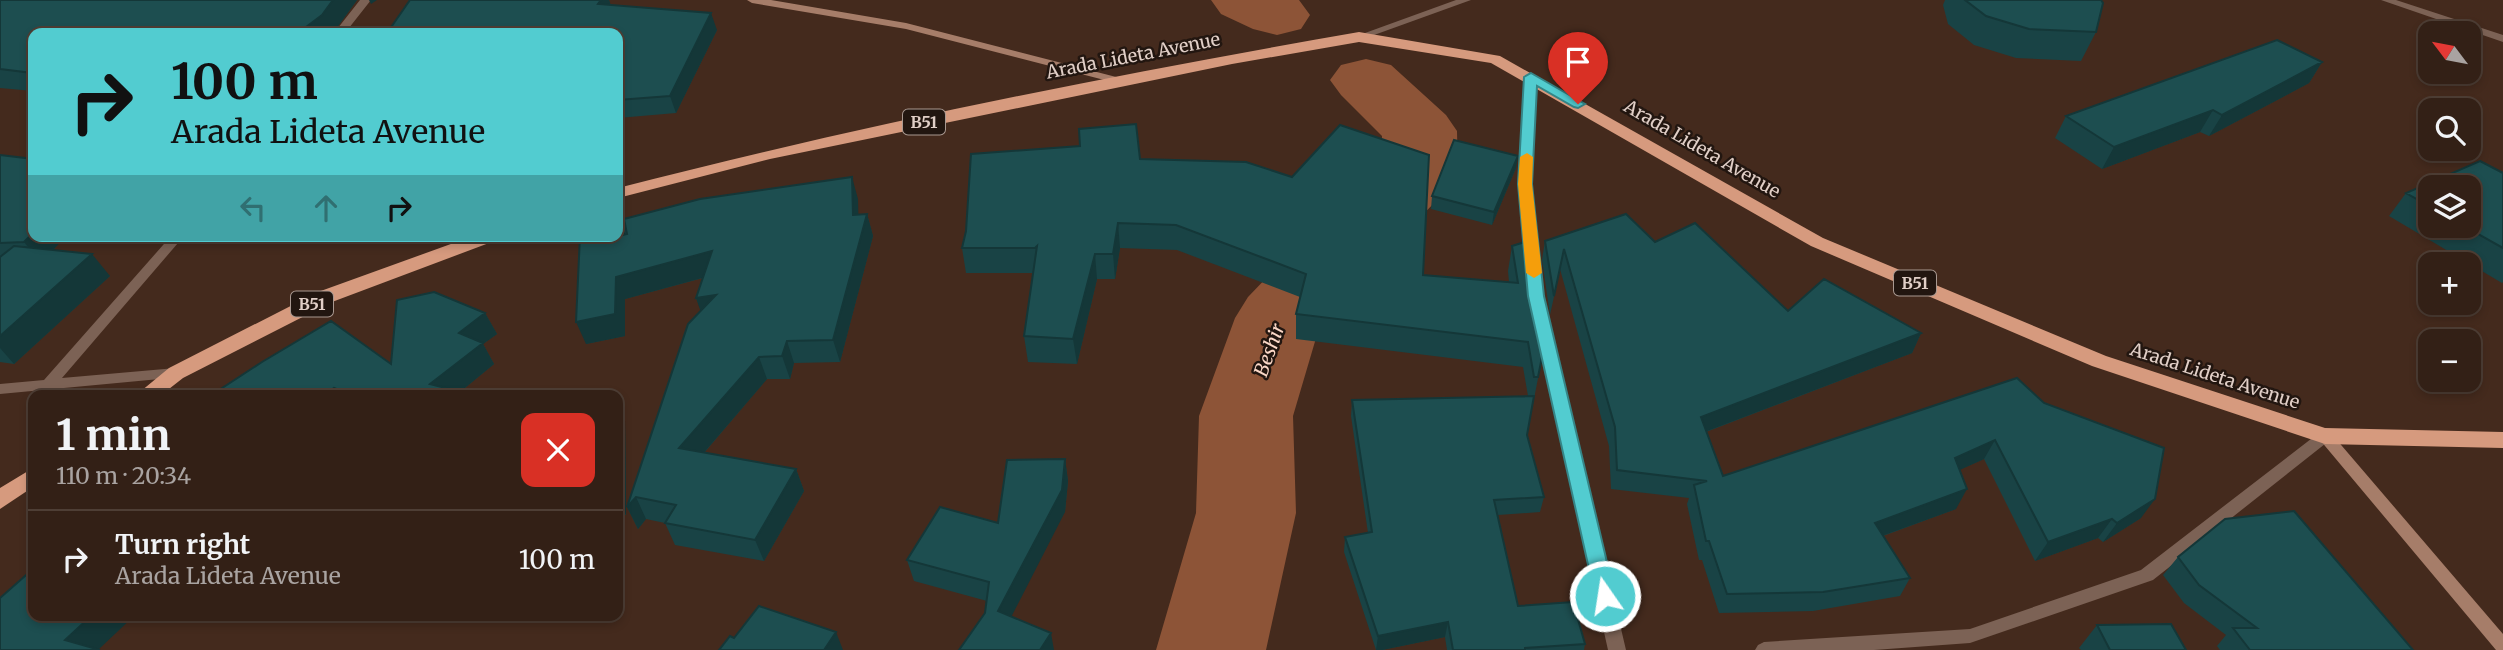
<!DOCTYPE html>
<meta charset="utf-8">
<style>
:root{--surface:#332016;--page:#3b281f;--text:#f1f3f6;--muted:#a9a3a1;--line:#4e3e35}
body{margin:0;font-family:Merriweather,serif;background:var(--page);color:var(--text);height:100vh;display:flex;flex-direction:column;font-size:26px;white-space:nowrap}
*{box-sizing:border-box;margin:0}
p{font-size:23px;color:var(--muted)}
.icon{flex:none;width:38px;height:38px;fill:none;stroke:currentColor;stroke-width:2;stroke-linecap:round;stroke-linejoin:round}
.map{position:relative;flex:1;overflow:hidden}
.panel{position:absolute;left:28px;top:390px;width:595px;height:231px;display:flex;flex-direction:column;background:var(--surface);border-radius:14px;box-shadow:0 4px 10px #0003,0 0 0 2px var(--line)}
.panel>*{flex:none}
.hud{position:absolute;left:28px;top:28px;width:595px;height:214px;border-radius:14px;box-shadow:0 4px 10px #0003,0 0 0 2px var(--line);background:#52ccd0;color:#111;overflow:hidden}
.needle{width:46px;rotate:302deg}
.tools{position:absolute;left:2418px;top:21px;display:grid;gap:14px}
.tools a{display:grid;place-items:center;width:63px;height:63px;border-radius:14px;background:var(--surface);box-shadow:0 4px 10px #0003,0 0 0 2px var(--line);font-size:35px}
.pin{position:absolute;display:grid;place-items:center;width:60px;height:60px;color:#fff;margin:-72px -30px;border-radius:50% 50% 50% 0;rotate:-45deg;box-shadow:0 0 7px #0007}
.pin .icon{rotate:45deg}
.me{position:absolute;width:77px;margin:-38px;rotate:347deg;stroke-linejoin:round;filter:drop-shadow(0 0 5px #0008)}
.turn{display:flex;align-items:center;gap:24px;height:147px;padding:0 28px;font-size:32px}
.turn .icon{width:91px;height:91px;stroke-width:2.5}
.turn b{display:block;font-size:49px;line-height:60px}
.lanes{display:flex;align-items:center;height:66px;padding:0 28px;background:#0003;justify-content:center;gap:35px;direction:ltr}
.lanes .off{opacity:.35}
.round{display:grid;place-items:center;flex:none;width:74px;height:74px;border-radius:14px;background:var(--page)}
.headline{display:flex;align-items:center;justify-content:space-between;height:119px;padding:0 28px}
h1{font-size:42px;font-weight:700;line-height:52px}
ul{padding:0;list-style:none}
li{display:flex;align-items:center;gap:21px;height:98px;padding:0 28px;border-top:2px solid var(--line)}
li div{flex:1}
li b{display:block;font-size:26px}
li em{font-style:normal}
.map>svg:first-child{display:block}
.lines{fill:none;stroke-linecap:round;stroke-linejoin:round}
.river{fill:#8d5437;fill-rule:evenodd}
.minor{fill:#7c6255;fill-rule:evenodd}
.secondary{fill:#a67d69;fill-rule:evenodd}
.trunk{fill:#d69a7e;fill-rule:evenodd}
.wall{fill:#194345;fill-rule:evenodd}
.shaded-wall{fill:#143738}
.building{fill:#1d4e50;stroke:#143738;stroke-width:2}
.route{fill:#52ccd0;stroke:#358587;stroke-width:2}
.slow{fill:#f59e0b}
.labels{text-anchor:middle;stroke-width:5;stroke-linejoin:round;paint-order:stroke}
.shield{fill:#221610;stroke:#a89890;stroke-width:2}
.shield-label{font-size:16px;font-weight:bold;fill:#e1cfc7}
.street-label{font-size:18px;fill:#e1cfc7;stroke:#221610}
.water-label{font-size:19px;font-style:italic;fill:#fcd8c7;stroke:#221610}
</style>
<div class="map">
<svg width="2503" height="650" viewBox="0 0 2503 650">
<rect width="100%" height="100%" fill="#442a1d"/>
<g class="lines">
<path class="river" d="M 1211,0 L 1299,0 L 1310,15 L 1301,29 L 1277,35 L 1253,29 L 1221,14 Z
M 1366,59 L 1391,65 L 1446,115 L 1457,131 L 1458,174 L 1446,191 L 1384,254 L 1319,328 L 1293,416 L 1296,513 L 1266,650 L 1156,650 L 1196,513 L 1199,416 L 1235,318 L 1248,297 L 1326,216 L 1381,167 L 1382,136 L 1341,95 L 1330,80 L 1341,65 Z"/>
<path class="minor" d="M 360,0 L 371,0 L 345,33 L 334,33 Z
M 1456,0 L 1471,0 L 1363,39 L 1359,40 L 1354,37 Z
M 2381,0 L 2396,0 L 2503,35 L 2503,42 Z
M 1531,74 L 1537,77 L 1531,184 L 1543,296 L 1626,650 L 1608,650 L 1529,296 L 1519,184 L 1525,77 Z
M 171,236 L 184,236 L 62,378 L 176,368 L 181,369 L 183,373 L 181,377 L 0,394 L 0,384 L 44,380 Z
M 2325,430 L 2330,432 L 2333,436 L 2330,440 L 2153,580 L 1970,643 L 1874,650 L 1755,650 L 1758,645 L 1764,642 L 1970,629 L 2141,570 L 2320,432 Z"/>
<path class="secondary" d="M 747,0 L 771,0 L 906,23 L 1124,79 L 1126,81 L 1120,84 L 906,29 L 752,3 Z
M 2325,430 L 2330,432 L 2503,634 L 2503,650 L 2496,650 L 2320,440 L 2317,436 L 2320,432 Z"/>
<path class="trunk" d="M 1359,32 L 1500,56 L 1823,238 L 2106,356 L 2325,428 L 2503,432 L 2503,448 L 2325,444 L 2092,366 L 1811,246 L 1491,63 L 1359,42 L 1232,64 L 770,159 L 618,198 L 618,188 C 862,125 1111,75 1359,32 Z
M 473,236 L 500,236 L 497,240 L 332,302 L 183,378 L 160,396 L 135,396 L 169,368 L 318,292 Z
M 33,468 L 33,487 L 0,509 L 0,488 Z"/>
</g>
<path class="wall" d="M 0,0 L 357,0 L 333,33 L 33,33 L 33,91 L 0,88 Z
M 601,0 L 609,0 L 610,5 L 717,30 L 676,113 L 618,118 L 618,33 Z
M 1945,0 L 2101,0 L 2096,32 L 2081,61 L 2016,58 L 1974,45 L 1948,24 L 1943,5 Z
M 2322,62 L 2309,83 L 2209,136 L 2200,132 L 2102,169 L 2055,138 L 2066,116 Z
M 0,155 L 33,236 L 66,236 L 53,250 L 110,276 L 14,364 L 0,362 Z
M 1140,159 L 1423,275 L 1509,282 L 1508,271 L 1512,246 L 1531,271 L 1546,337 L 1527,435 L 1544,497 L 1540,512 L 1498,515 L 1518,606 L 1585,644 L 1584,650 L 1447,650 L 1445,637 L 1382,650 L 1376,650 L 1344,552 L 1345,537 L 1368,533 L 1351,416 L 1352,400 L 1528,396 L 1523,367 L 1296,339 L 1296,314 L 1300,297 L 1177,250 L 1120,248 L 1115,279 L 1097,279 L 1077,364 L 1028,362 L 1024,336 L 1033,273 L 966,273 L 962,248 Z
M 2480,161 L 2503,173 L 2503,282 L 2502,283 L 2389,216 L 2406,193 ZM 2431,187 L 2469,187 L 2469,226 L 2431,226 Z
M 1516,168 L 1492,225 L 1431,209 L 1432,196 Z
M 858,199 L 858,215 L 867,214 L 873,236 L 840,362 L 794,363 L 790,379 L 767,379 L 704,453 L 796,469 L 804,491 L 764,561 L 675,545 L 665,523 L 646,519 L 638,529 L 627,507 L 701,310 L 696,298 L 703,278 L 625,299 L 625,336 L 586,344 L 625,206 L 625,218 Z
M 1545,241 L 1655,242 L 1788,311 L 1921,333 L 1912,353 L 1706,432 L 1723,476 L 2017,378 L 2141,518 L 2103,542 L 2098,538 L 2035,561 L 1984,459 L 1959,470 L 1956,509 L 1883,536 L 1910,578 L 1900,596 L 1813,611 L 1719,613 L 1702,560 L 1699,560 L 1687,504 L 1689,498 L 1611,489 L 1609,446 L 1560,269 L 1550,315 L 1542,260 Z
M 485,313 L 497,334 L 483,344 L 494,364 L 460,392 L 477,396 L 210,396 L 391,364 Z
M 618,405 L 625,421 L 626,515 L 618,514 Z
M 1065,459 L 1068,481 L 1065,512 L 985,613 L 987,601 L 914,581 L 907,560 L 998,523 Z
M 2178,557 L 2413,650 L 2220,650 L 2217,646 L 2226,635 L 2184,603 L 2163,575 Z
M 2097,625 L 2186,650 L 2081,650 L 2079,648 Z"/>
<path class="shaded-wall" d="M 333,0 L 357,0 L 333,33 L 298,33 Z
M 369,0 L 377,0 L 371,4 Z
M 601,0 L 609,0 L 613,11 L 598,4 Z
M 711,13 L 717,30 L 676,113 L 670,96 Z
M 2322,62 L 2309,83 L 2209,136 L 2222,115 Z
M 2213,110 L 2200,132 L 2102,169 L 2114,147 Z
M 1518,156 L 1516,168 L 1492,225 L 1494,212 Z
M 852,177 L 858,199 L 859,237 L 853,215 Z
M 618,188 L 625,206 L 625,258 L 618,236 Z
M 867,214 L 873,236 L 840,362 L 833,340 Z
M 1118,223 L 1120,248 L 1115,279 L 1113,254 Z
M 33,233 L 33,236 L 66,236 L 41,263 L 24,242 Z
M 712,251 L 720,273 L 625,299 L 625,336 L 586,344 L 576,322 L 616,277 Z
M 92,254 L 110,276 L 14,364 L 0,348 L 0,336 Z
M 1095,254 L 1097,279 L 1077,364 L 1073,339 Z
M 716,295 L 704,321 L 696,298 Z
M 485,313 L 497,334 L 483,344 L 494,364 L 455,396 L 430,384 L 459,333 Z
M 1921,333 L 1912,353 L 1694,436 L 1701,417 Z
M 787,341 L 794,363 L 790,379 L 782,356 Z
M 759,357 L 767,379 L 689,470 L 679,448 Z
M 334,388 L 339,396 L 323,396 Z
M 618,405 L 625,421 L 626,515 L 618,500 Z
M 1995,440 L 1984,459 L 1944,477 L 1955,458 Z
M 1065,459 L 1068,481 L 1065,512 L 1003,633 L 998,611 Z
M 796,469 L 804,491 L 764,561 L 755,540 Z
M 1967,489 L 1956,509 L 1865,542 L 1875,523 Z
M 636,497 L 646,519 L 638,529 L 627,507 Z
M 2155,499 L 2141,518 L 2103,542 L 2117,523 Z
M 2112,519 L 2098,538 L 2035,561 L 2048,542 Z
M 91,616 L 134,616 L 98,650 L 65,640 Z
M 1448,622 L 1445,637 L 1382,650 L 1376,650 L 1378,636 Z
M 836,632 L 843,650 L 824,650 Z
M 1051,633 L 1054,650 L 1040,650 Z"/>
<path class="building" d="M 0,0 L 333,0 L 322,15 L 298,33 L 33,33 L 33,73 L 0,69 Z
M 410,0 L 601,0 L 598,4 L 711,13 L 670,96 L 618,100 L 618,33 L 387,33 Z
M 1965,0 L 2101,0 L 2103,3 L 2096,32 L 2029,29 L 1986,16 Z
M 2277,40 L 2322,62 L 2222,115 L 2213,110 L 2114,147 L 2066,116 Z
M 1136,124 L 1140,159 L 1246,162 L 1292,177 L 1340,125 L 1429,155 L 1423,275 L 1518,283 L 1512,246 L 1528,241 L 1531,271 L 1546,337 L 1538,377 L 1534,377 L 1528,342 L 1296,314 L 1306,274 L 1176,225 L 1118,223 L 1113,254 L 1095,254 L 1073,339 L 1024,336 L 1037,246 L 1035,248 L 962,248 L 966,231 L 971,154 L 1080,146 L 1079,129 Z
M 1454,140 L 1518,156 L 1494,212 L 1432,196 Z
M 0,155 L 33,159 L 33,233 L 24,242 L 0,243 Z
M 2480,161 L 2503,173 L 2503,248 L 2464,226 L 2469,226 L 2469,187 L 2431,187 L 2431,207 L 2406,193 Z
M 852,177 L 853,215 L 867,214 L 833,340 L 787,341 L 782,356 L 759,357 L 679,448 L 796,469 L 755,540 L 665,523 L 676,505 L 636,497 L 627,507 L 688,324 L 716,295 L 696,298 L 712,251 L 616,277 L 615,314 L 576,322 L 580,236 L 618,236 L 627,234 L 624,219 L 700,199 Z
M 1626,214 L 1655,242 L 1695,223 L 1788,311 L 1824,279 L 1921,333 L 1701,417 L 1723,476 L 2017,378 L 2044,403 L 2164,448 L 2155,499 L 2117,523 L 2112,519 L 2048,542 L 1995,440 L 1955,458 L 1967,489 L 1875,523 L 1910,578 L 1823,592 L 1727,594 L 1709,541 L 1706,541 L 1694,485 L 1707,481 L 1617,470 L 1615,427 L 1564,249 L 1554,296 L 1545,241 Z
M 14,246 L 92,254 L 0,336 L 0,257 Z
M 434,292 L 485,313 L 459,333 L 483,343 L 430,384 L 477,396 L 353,396 L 334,388 L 323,396 L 210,396 L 262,362 L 331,321 L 391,364 L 397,300 Z
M 1534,396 L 1527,435 L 1544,497 L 1494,500 L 1518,606 L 1573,602 L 1585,644 L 1525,648 L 1525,650 L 1453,650 L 1448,622 L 1378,636 L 1345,537 L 1372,532 L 1352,400 Z
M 1065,459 L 1062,490 L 998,611 L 1051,633 L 1040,650 L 959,650 L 985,613 L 989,582 L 907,560 L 940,507 L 998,523 L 1007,460 Z
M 2294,511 L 2413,650 L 2250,650 L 2233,628 L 2257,628 L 2199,585 L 2178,557 L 2225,519 Z
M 33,569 L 33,616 L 91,616 L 65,640 L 100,650 L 0,650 L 0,598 Z
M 759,606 L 836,632 L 824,650 L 719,650 L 730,636 L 734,638 Z
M 2171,624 L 2186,650 L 2110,650 L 2097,625 Z"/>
<path class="route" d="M 1531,73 L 1585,104 L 1578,108 L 1574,107 L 1537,86 L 1532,184 L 1544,296 L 1615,596 L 1612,601 L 1605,604 L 1598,601 L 1595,596 L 1528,296 L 1518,184 L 1524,77 Z"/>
<path class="slow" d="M 1527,153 L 1533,157 L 1532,184 L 1542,273 L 1534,278 L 1526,273 L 1518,184 L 1520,157 Z"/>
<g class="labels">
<g class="shield">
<rect x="903" y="109.5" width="42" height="25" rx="5"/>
<rect x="1894" y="270.5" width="42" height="25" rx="5"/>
<rect x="291" y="291.5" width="42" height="25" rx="5"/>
</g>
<g class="shield-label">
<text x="924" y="128">B51</text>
<text x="1915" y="289">B51</text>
<text x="312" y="310">B51</text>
</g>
<g class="street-label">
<text transform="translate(1133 56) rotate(-11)" y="6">Arada Lideta Avenue</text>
<text transform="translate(1702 149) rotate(30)" y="6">Arada Lideta Avenue</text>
<text transform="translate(2215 376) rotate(18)" y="6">Arada Lideta Avenue</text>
</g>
<g class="water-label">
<text transform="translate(1269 350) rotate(-70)" y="7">Beshir</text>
</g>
</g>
</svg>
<div class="tools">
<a><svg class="needle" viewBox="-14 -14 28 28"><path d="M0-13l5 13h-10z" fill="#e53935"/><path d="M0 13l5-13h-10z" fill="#a9a3a1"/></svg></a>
<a><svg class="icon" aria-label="search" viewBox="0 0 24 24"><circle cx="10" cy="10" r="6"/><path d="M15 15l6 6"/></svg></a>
<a><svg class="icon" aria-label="layers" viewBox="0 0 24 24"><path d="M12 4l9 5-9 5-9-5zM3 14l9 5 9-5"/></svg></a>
<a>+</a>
<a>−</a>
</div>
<div class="pin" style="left:1578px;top:104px;background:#d93025"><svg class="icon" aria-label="arrive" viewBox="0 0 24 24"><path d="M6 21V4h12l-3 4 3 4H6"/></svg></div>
<svg class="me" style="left:1605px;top:596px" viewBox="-20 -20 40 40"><circle r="17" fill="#52ccd0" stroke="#fff" stroke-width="3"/><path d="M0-11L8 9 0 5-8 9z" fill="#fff"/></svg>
<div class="hud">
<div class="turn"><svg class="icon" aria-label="right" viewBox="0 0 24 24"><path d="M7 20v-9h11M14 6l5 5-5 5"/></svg><div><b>100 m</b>Arada Lideta Avenue</div></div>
<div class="lanes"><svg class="icon off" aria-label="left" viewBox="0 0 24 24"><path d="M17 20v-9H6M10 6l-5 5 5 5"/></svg><svg class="icon off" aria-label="ahead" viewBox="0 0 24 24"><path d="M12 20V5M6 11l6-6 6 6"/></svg><svg class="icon" aria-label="right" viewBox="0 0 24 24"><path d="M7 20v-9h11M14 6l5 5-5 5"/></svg></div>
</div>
<section class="panel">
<div class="headline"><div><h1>1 min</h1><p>110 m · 20:34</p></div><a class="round" style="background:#d93025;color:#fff"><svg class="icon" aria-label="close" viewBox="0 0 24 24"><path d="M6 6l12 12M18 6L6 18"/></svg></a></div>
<ul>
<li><svg class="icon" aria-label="right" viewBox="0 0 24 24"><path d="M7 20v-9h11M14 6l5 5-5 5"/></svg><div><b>Turn right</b><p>Arada Lideta Avenue</p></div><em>100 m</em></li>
</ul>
</section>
</div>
